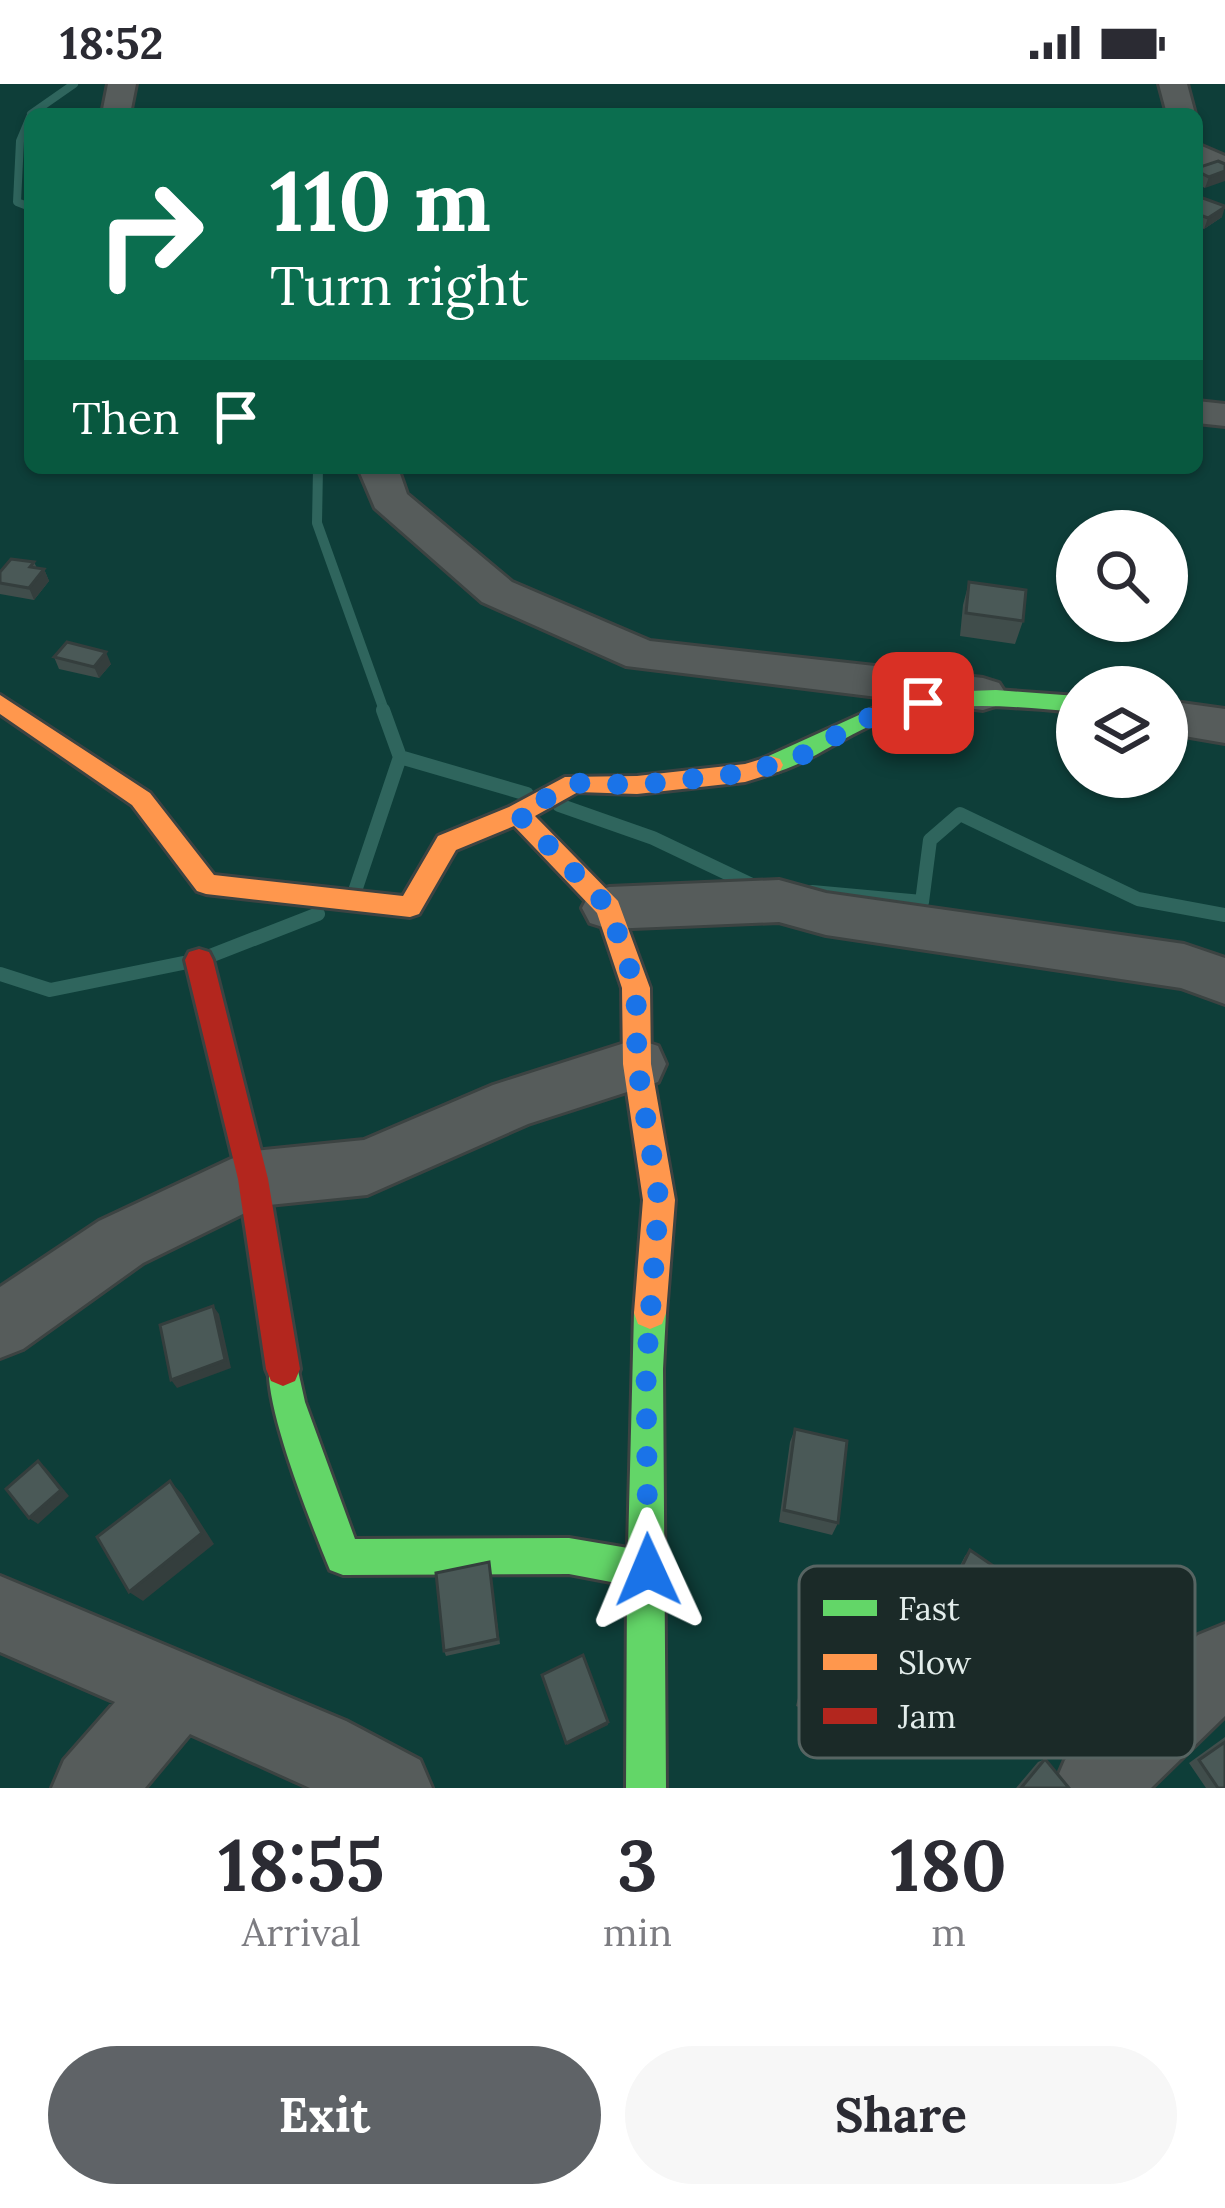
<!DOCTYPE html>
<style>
:root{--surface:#fff;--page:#f7f7f7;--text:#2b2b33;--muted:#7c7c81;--accent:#5f6367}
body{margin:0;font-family:Lora,serif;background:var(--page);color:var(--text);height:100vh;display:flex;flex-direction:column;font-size:45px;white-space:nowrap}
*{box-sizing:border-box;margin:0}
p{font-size:39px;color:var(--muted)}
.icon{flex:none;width:66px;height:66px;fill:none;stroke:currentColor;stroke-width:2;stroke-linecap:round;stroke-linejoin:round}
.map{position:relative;height:1704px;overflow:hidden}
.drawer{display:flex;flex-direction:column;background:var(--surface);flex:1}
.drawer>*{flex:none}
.banner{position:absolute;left:24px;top:24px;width:1179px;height:366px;border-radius:18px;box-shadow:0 3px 9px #0004;background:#0b6e4f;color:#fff;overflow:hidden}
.tools{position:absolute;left:1056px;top:426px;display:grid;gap:24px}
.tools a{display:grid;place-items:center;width:132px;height:132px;border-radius:50%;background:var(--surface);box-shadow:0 3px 9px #0004;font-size:60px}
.pin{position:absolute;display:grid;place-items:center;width:102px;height:102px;color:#fff;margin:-51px;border-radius:24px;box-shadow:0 6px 18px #0006}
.me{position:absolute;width:132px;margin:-66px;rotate:359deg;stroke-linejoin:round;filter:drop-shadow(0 0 9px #0008)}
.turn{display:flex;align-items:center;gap:42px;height:252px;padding:0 48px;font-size:54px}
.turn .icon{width:156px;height:156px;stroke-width:2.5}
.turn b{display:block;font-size:84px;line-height:102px}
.then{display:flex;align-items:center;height:114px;padding:0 48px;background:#0003;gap:24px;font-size:45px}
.eta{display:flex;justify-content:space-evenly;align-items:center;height:204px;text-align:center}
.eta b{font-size:72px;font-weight:800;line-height:84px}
.primary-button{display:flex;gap:24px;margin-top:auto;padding:24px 48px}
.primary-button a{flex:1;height:138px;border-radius:72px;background:var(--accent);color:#fff;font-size:48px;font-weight:800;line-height:138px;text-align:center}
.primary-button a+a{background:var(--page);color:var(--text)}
.status{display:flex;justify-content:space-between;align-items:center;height:84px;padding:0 60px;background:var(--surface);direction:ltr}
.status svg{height:33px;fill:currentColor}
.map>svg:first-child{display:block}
.green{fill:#0e3e39;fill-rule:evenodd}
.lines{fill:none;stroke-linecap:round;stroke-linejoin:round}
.stream-far2{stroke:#2f655d;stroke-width:8}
.stream-far1{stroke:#2f655d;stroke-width:10}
.stream{stroke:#2f655d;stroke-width:14}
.street-casing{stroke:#3c4342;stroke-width:6}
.fast-casing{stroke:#3c4342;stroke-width:6}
.slow-casing{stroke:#3c4342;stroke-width:6}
.jam-casing{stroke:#3c4342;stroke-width:6}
.street{fill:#565c5b;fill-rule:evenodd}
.fast{fill:#63d668;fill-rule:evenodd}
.slow{fill:#ff974d;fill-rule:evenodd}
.jam{fill:#b3261e;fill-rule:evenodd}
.wall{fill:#404d4b}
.shaded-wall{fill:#343e3d}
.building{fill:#4a5957;stroke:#343e3d;stroke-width:3}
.route{stroke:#1a73e8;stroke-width:21;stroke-dasharray:0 37.8}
.key{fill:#1b2a28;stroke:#576462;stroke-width:3}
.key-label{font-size:33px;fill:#e3edeb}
</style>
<div class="status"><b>18:52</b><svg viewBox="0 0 49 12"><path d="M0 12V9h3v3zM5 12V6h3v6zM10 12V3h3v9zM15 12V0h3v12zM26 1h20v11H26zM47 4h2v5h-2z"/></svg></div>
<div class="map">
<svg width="1225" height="1704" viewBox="0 0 1225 1704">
<rect width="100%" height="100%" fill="#1e2625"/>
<path class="green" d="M 0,0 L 1225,0 L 1225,1704 L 0,1704 ZM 30,30 L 1197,30 L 1197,384 L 30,384 ZM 1077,447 L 1167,447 L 1167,537 L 1077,537 ZM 1077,603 L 1167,603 L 1167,693 L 1077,693 Z"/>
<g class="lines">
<path class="stream-far2" d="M 31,30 L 74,0
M 30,33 L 20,57 L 17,118 L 30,123"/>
<path class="stream-far1" d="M 318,384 L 317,439 L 385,629"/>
<path class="stream" d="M 400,673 L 527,710
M 559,721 L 653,754 L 754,802
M 355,807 L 400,673 L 383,626
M 812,808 L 922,818 L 930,756 L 960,730 L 1138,815 L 1225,831
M 210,872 L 318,830
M 0,890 L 50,906 L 183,879"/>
<defs>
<path id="street" d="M 108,0 L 136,0 L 130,30 L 102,30 Z
M 1159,0 L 1187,0 L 1195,30 L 1167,30 Z
M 1197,60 L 1225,72 L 1225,93 L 1197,81 Z
M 1197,317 L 1225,320 L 1225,342 L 1197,339 Z
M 358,384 L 398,384 L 407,410 L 512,498 L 650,557 L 983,594 L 999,599 L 1006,610 L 999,621 L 983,626 L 626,582 L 482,518 L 375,424 Z
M 1167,617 L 1225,625 L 1225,659 L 1167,649 Z
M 779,796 L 826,809 L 1184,860 L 1225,874 L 1225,920 L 1181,904 L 826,851 L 779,838 L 609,845 L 590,839 L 582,824 L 590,809 L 609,803 Z
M 637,955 L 658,962 L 666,980 L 658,998 L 528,1040 L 367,1111 L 259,1122 L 143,1179 L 23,1265 L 0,1274 L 0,1203 L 99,1137 L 231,1075 L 253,1067 L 364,1056 L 493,1001 Z
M 0,1492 L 346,1637 L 420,1676 L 432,1704 L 310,1704 L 190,1650 L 145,1704 L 52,1704 L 64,1676 L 115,1618 L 0,1568 Z
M 1225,1540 L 1225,1632 L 1151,1704 L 1053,1704 L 1065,1676 L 1198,1551 Z"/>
<path id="fast" d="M 996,606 L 1077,612 L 1077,628 C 1009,622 937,614 872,641 C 840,655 813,676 780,687 L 771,690 L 759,681 L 762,675 L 881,621 L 942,608 Z
M 650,1213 L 662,1218 L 666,1229 L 663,1285 L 666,1704 L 626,1704 L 627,1501 L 569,1490 L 343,1491 L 330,1486 C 314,1447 257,1307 271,1273 L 283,1268 L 295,1273 L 305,1318 L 355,1455 L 569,1454 L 628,1464 L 634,1229 L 638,1218 Z"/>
<path id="slow" d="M 0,611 L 150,709 L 214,791 L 403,812 L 438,752 L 509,723 L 565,693 L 637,692 L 745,680 L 771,672 L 780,675 L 783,681 L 780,687 L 745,698 L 637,710 L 578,708 L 535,732 L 618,817 L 650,904 L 651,980 L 675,1116 L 666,1229 L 662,1240 L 650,1245 L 638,1240 L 634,1229 L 643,1116 L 623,980 L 622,904 L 597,829 L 514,742 L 456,766 L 419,830 L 410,833 L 206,810 L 197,807 L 132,721 L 0,630 Z"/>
<path id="jam" d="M 199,865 L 209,868 L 213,876 L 268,1095 L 300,1285 L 295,1297 L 283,1302 L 271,1297 L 266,1285 L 238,1095 L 185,876 L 189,868 Z"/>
</defs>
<use href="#street" class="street-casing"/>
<use href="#fast" class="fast-casing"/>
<use href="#slow" class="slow-casing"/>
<use href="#jam" class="jam-casing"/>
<use href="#street" class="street"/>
<use href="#fast" class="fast"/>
<use href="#slow" class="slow"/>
<use href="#jam" class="jam"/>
</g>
<path class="wall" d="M 1225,80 L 1205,104 L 1197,100 L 1197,84 Z
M 1197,115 L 1222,133 L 1204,145 L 1197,142 Z
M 34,478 L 37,484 L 44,485 L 49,497 L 34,516 L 0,510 L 0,488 Z
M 969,498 L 1023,537 L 1015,560 L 960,552 L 963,521 Z
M 54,573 L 111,580 L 99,594 L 59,585 Z
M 795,1345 L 838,1439 L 832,1451 L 779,1438 L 790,1358 Z
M 970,1466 L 1021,1560 L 1014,1564 L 943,1516 L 965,1472 Z
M 489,1478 L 500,1560 L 446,1572 L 444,1567 Z
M 824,1523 L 856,1636 L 849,1642 L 796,1622 L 818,1532 Z
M 1225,1653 L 1225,1704 L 1206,1704 L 1189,1679 Z
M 1045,1675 L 1069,1704 L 1016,1704 L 1038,1678 Z"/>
<path class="shaded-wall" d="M 1225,87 L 1225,97 L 1205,104 L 1209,93 Z
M 1225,123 L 1222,133 L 1204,145 L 1208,134 Z
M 44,485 L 49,497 L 34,516 L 29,504 Z
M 106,568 L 111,580 L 99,594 L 94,583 Z
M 213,1222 L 219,1230 L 231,1284 L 177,1304 L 171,1296 Z
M 38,1377 L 46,1384 L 69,1412 L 38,1440 L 29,1434 Z
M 170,1397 L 182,1410 L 214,1460 L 143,1517 L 129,1508 Z
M 608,1638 L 608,1641 L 567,1661 L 566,1659 Z"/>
<path class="building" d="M 1218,77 L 1225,80 L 1225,87 L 1209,93 L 1197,87 L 1197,84 Z
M 1200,113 L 1225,122 L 1225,123 L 1208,134 L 1197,130 L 1197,115 Z
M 11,475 L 34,478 L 30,483 L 44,485 L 29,504 L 0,499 L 0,488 Z
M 969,498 L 1026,506 L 1023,537 L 966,529 Z
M 67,558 L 106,568 L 94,583 L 54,573 Z
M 213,1222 L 225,1276 L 171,1296 L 160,1241 Z
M 795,1345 L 847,1357 L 838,1439 L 784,1426 Z
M 38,1377 L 61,1406 L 29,1434 L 6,1405 Z
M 170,1397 L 202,1449 L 129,1508 L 97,1453 Z
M 970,1466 L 1040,1514 L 1021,1560 L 948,1511 Z
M 489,1478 L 498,1555 L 444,1567 L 436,1489 Z
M 583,1571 L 608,1638 L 566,1659 L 542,1591 Z
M 1225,1658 L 1225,1704 L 1218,1704 L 1199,1676 Z
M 1045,1675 L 1069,1704 L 1021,1704 Z"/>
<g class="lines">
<path class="route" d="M 648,1486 L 646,1285 L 659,1116 L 637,980 L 636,904 L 609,824 L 518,730 L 574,699 L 638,701 L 745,689 L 799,673 L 865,635 L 923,619"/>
</g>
<rect x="799" y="1482" width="396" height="192" rx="18" class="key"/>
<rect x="823" y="1516" width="54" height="16" fill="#63d668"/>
<rect x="823" y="1570" width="54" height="16" fill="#ff974d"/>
<rect x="823" y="1624" width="54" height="16" fill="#b3261e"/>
<g class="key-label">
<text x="898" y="1536">Fast</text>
<text x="898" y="1590">Slow</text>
<text x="898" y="1644">Jam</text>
</g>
</svg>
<div class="tools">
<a><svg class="icon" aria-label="search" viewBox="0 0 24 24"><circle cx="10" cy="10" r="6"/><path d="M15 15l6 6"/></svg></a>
<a><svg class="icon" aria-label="layers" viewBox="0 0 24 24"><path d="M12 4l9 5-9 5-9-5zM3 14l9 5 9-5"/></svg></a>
</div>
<div class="pin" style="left:923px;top:619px;background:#d93025"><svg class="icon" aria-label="arrive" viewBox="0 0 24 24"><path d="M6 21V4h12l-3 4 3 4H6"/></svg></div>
<svg class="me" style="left:648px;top:1486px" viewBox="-20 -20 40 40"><path d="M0-17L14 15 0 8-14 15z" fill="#1a73e8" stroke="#fff" stroke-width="4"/></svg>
<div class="banner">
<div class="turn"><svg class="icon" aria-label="right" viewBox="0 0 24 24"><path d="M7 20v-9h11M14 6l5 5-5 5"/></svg><div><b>110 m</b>Turn right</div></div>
<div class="then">Then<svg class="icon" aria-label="arrive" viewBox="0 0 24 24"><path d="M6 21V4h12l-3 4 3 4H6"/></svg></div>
</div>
</div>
<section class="drawer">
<div class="eta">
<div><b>18:55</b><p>Arrival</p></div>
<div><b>3</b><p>min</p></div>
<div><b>180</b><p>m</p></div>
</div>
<div class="primary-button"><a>Exit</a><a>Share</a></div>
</section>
